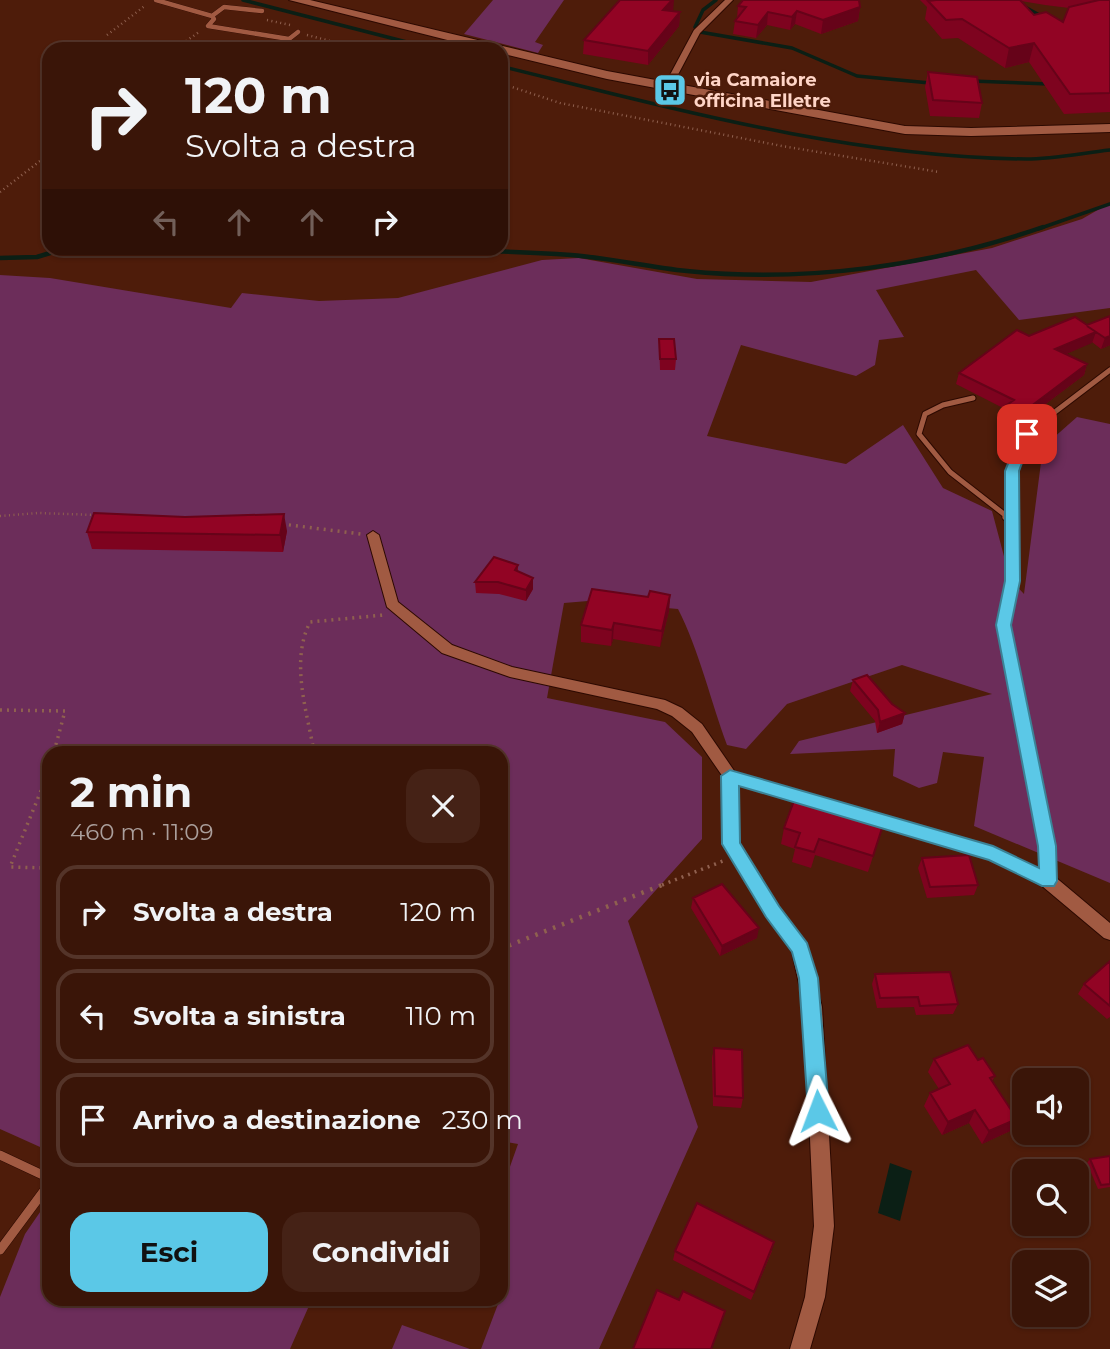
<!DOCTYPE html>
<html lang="it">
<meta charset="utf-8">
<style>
:root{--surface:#3a1508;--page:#452216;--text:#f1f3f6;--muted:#ab9f9c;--line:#543429;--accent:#5bc8e7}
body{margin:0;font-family:Montserrat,sans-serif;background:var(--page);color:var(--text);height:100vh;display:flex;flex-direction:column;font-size:26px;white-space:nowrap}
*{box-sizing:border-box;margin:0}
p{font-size:23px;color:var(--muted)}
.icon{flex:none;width:38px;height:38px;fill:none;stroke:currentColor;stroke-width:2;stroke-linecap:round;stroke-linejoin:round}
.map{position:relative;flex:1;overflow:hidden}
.details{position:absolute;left:42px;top:746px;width:466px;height:560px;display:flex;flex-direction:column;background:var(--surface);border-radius:21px;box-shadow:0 2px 5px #0004,0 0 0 2px var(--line)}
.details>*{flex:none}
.top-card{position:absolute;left:42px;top:42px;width:466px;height:214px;border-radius:21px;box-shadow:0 2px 5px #0004,0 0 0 2px var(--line);background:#3a1508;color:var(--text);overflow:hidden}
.tools{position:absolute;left:1012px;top:1068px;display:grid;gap:14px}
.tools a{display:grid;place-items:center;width:77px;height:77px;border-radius:14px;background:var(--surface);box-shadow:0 2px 5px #0004,0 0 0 2px var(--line);font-size:35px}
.pin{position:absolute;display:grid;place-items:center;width:60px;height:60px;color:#fff;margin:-30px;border-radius:14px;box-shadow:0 4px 10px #0006}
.me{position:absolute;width:77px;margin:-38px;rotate:357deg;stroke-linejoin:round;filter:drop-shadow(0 0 5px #0008)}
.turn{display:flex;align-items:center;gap:24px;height:147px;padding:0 28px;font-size:32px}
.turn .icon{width:91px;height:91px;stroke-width:2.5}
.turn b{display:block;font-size:49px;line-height:60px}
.lanes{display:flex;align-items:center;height:66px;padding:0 28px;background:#0003;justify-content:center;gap:35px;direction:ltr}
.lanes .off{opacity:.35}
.round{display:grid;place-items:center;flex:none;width:74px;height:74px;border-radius:21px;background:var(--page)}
.headline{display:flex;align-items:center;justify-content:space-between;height:119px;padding:0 28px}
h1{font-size:42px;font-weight:700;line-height:52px}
.primary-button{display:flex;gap:14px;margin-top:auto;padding:14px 28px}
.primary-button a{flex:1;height:80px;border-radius:21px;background:var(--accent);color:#111;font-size:28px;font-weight:700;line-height:80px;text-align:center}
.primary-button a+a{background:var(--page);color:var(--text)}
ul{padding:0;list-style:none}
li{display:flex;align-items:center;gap:21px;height:94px;margin:0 14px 10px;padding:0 14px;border:4px solid var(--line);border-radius:21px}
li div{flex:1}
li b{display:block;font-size:26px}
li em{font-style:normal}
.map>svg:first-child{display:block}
.green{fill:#6c2d5a}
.water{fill:#0b1f15}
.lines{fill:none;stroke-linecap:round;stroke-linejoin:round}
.stream-far1{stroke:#0b1f15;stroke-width:3.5}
.stream{stroke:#0b1f15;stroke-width:4.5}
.service-far3-casing{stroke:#2c0901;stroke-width:5}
.service-far2-casing{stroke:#2c0901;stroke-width:7}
.service-far1-casing{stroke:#2c0901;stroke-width:9}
.service-casing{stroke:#2c0901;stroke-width:10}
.minor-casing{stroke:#2c0901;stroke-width:2}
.secondary-casing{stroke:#2c0901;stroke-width:2}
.path-far2{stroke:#8f604f;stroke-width:2.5;stroke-dasharray:1 3.5;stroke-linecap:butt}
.path-far1{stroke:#8f604f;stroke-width:3.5;stroke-dasharray:2 5;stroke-linecap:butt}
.path{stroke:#8f604f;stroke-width:4.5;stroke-dasharray:2.5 7;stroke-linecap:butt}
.service-far3{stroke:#a15a42;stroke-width:4.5}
.service-far2{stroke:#a15a42;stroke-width:5}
.service-far1{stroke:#a15a42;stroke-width:7}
.service{stroke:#a15a42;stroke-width:9}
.minor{fill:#a15a42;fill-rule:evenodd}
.secondary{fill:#a15a42;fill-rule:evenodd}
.wall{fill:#7e031f;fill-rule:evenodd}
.shaded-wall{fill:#660319}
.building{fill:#920424;stroke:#660319;stroke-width:2}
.route{fill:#5bc8e7;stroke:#3b8296;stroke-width:2}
.labels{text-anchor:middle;stroke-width:5;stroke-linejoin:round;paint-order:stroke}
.far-poi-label{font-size:18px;font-weight:bold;fill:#ffd5c7;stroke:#4e1c0a;text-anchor:start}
</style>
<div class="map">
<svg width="1110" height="1349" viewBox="0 0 1110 1349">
<rect width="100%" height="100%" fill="#4e1c0a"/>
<path class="green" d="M 493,0 L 564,0 L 535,42 L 543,45 L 538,53 L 464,34 Z
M 1110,203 L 1110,308 L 1019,320 L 976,270 L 876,290 L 904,337 L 879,340 L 875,365 L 856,376 L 741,345 L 707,436 L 846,464 L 903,425 L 943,488 L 992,511 L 1010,579 L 1024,594 L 1043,447 L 1077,417 L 1110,424 L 1110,883 L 974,826 L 984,757 L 943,752 L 937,783 L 919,788 L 893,776 L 895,749 L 790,754 L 799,741 L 992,694 L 902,665 L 787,704 L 746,749 L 727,745 C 711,702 699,650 678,609 L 588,601 L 564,603 L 547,698 L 665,722 L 702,757 L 702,839 L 628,921 L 698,1127 L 599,1349 L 481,1349 L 509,1275 L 501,1273 L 501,1192 L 518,1144 L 500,1141 L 500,752 L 49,752 L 49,1151 L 0,1129 L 0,275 L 50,278 L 231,308 L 242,293 L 319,301 L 398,298 L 542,260 L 579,258 L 697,279 L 811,282 L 992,248 L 1082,219 Z
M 49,1199 L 49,1298 L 312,1299 L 290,1349 L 0,1349 L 0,1297 L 25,1234 Z
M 402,1325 L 470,1349 L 392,1349 Z"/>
<path class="water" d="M 890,1163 L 912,1171 L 900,1221 L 878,1213 Z"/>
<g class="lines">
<path class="stream-far1" d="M 243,0 L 434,49
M 1012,0 L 1043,17
M 695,27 L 703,10 L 716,0
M 700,32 L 792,48 L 857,76 L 930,83
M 500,66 C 672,108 847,157 1026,159 C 1054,159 1082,153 1110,150
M 972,81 L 1049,84
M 1038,229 L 1110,204"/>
<path class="stream" d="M 263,248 C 365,250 469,248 571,255 C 610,258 648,267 687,271 C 805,283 931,266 1043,227
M 0,258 L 37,257 L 50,253 L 53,248"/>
<defs>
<path id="service-far3" d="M 156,0 L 212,16 L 214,19 L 208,26 L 289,39 L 298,32
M 212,16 L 224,7 L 262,11"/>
<path id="service-far2" d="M 973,398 L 943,405 L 925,414 L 919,434 L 950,472 L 1009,518
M 1012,518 L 1012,470 L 1026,434 L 1110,370"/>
<path id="service-far1" d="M 1006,517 L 1012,521
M 1012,517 L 1012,581 L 1004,625 L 1047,846 L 1048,880"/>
<path id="service" d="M 0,1155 L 49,1178
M 0,1250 L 49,1184"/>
<path id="minor" d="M 725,0 L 733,0 L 700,33 L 672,86 L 665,88 L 664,86 L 694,30 Z
M 373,531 L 379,535 L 398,602 L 452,645 L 512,667 L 665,700 L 682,708 L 702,724 L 735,772 L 999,849 L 1054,876 L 1110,923 L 1110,940 L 1104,938 L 1042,886 L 989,859 L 738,784 L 739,843 L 778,906 L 806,944 L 822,1007 L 834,1226 L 825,1297 L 810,1349 L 790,1349 L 805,1297 L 814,1226 L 804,1007 L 792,952 L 766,916 L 723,844 L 723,777 L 692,732 L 672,716 L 657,709 L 510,677 L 442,653 L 387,607 L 367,535 Z"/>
<path id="secondary" d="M 289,0 L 310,0 L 607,71 L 905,126 L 971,128 L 1110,124 L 1110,132 L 971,136 L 905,134 L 607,79 L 500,53 L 500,49 L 483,49 Z"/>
</defs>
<use href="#service-far3" class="service-far3-casing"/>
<use href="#service-far2" class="service-far2-casing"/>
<use href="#service-far1" class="service-far1-casing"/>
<use href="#service" class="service-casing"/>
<use href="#minor" class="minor-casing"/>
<use href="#secondary" class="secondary-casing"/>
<path class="path-far2" d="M 267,20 L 290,25
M 107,35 L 146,5
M 307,35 L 361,49
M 175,49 L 199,32
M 500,83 L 560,103 L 782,146 L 939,172
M 0,192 L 49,154
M 0,516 L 38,513 L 96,515"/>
<path class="path-far1" d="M 282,524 L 361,534
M 0,710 L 65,711 L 54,752
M 314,752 C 307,711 290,662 310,622 L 384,615
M 49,771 L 10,867 L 49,868
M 662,885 L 723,861"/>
<path class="path" d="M 500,949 L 667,883"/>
<use href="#service-far3" class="service-far3"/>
<use href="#service-far2" class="service-far2"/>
<use href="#service-far1" class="service-far1"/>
<use href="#service" class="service"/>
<use href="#minor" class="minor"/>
<use href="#secondary" class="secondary"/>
</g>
<path class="wall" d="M 920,0 L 1110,0 L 1110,112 L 1064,114 L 1029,62 L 1005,68 L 958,38 L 942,39 L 925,19 L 927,7 ZM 1021,1 L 1045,5 L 1069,8 L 1063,22 L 1034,15 Z
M 738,6 L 860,7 L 858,21 L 821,34 L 795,24 L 790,30 L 767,25 L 756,38 L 733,34 L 735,21 L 737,18 Z
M 673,11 L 680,12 L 679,26 L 648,65 L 583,54 L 584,40 Z
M 928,72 L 982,103 L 979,118 L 930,116 L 925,87 Z
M 1110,316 L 1110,345 L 1101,349 L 1092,342 L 1066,354 L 1087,364 L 1084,375 L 1015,427 L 1000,419 L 1003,408 L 956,384 L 959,373 L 1029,336 L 1087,325 Z
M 659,339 L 676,359 L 675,370 L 660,370 Z
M 185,517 L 287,531 L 283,552 L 92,549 L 87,532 Z
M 518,565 L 518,571 L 533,578 L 533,589 L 526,601 L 499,594 L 476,593 L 475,582 Z
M 670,595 L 669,611 L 660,647 L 613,639 L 611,646 L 581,642 L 581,625 L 648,597 Z
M 853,680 L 905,713 L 902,724 L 877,733 L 875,721 L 850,691 Z
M 883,825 L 868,872 L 815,855 L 811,868 L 792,862 L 795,849 L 781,844 L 784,828 Z
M 922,858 L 978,885 L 974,895 L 927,898 L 918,868 Z
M 693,898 L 757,938 L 720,956 L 691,908 Z
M 1110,961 L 1110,1017 L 1107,1019 L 1078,994 L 1084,984 Z
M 875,974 L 958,1004 L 953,1014 L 916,1015 L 914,1007 L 877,1008 L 872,984 Z
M 714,1048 L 743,1098 L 741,1108 L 713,1106 L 712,1058 Z
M 934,1059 L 978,1060 L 995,1076 L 992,1081 L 1010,1131 L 982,1144 L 969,1123 L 942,1135 L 924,1106 L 930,1093 L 939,1089 L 928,1072 Z
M 1110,1156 L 1110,1187 L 1098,1189 L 1087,1163 L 1090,1159 Z
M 675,1251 L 772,1251 L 751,1300 L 673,1260 Z"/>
<path class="shaded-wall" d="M 672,0 L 674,0 L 673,12 L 663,10 Z
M 860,7 L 858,21 L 821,34 L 823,20 Z
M 797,11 L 795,24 L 790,30 L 792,17 Z
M 680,12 L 679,26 L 648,65 L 648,51 Z
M 768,12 L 767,25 L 756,38 L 758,25 Z
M 1034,43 L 1029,62 L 1005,68 L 1009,48 Z
M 1096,332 L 1092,343 L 1052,360 L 1055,349 Z
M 1110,336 L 1110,345 L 1101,349 L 1105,338 Z
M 1087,364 L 1084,375 L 1015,427 L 1018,416 Z
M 284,514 L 287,531 L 283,552 L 280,535 Z
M 533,578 L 533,589 L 526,601 L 526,590 Z
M 670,595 L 669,611 L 660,647 L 662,631 Z
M 614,623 L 613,639 L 611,646 L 612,630 Z
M 905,713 L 902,724 L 877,733 L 880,722 Z
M 759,928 L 757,938 L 720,956 L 722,946 Z
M 975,1110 L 969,1123 L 942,1135 L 948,1122 Z
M 1017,1119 L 1010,1131 L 982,1144 L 989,1131 Z"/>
<path class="building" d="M 620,0 L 672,0 L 663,10 L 680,12 L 648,51 L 584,40 Z
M 743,0 L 859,0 L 860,7 L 823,20 L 797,11 L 792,17 L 768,12 L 758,25 L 735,21 L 746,7 L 738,6 Z
M 936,0 L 1020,0 L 1034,15 L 1046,12 L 1063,22 L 1069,7 L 1099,0 L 1110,0 L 1110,93 L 1070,94 L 1034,43 L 1009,48 L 962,19 L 946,20 L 928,1 Z
M 928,72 L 977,77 L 982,103 L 933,100 Z
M 1110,316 L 1110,336 L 1105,338 L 1087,326 L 1096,332 L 1055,349 L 1087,364 L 1018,416 L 1004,407 L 1014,400 L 959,373 L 1017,330 L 1029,336 L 1075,317 L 1087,325 Z
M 659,339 L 674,339 L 676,359 L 660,359 Z
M 94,513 L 185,517 L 284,514 L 280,535 L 87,532 Z
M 494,557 L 518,565 L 515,570 L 533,578 L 526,590 L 498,582 L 475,582 Z
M 592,589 L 648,597 L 650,591 L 670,595 L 662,631 L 614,623 L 612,630 L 581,625 Z
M 867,675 L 892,704 L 905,713 L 880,722 L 878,710 L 853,680 Z
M 795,798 L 883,825 L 873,856 L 819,839 L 814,852 L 795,847 L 800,833 L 784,828 Z
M 969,855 L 978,885 L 930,887 L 922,858 Z
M 722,884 L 759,928 L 722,946 L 693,898 Z
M 1110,961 L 1110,1006 L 1084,984 Z
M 950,972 L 958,1004 L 920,1006 L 918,997 L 880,998 L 875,974 Z
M 968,1045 L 978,1060 L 983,1058 L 995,1076 L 990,1078 L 1017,1119 L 989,1131 L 975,1110 L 948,1122 L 930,1093 L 950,1084 L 934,1059 Z
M 714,1048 L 742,1050 L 743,1098 L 715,1096 Z
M 1110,1156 L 1110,1184 L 1101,1185 L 1090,1159 Z
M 697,1203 L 774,1242 L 754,1292 L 675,1251 Z
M 657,1290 L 679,1300 L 683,1291 L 725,1311 L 711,1349 L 633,1349 Z"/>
<path class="route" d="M 1027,430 L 1033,434 L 1019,471 L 1020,581 L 1011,625 L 1056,846 L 1057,881 L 1054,886 L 1042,886 L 989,860 L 739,786 L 740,843 L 779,906 L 807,943 L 818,978 L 829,1111 L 826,1118 L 818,1121 L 811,1118 L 808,1111 L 799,978 L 792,952 L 766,917 L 722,844 L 721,776 L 730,770 L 993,846 L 1039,868 L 1038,846 L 996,625 L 1005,581 L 1005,471 L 1020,434 Z"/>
<defs>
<symbol id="bus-square" viewBox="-11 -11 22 22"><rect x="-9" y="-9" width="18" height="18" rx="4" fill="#5bc8e7" stroke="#4e1c0a"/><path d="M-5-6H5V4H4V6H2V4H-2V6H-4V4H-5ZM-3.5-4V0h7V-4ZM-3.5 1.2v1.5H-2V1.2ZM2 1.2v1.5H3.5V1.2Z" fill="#111"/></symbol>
</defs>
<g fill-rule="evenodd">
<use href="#bus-square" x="651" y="71" width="38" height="38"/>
</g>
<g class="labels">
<g class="far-poi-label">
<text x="694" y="86">via Camaiore<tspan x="694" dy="21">officina Elletre</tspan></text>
</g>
</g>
</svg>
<div class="tools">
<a><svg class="icon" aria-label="sound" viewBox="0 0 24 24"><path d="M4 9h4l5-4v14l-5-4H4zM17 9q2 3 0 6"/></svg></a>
<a><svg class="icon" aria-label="search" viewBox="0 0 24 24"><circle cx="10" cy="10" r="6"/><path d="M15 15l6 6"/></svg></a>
<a><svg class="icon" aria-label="layers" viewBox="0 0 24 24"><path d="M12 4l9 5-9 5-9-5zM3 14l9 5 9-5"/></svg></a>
</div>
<div class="pin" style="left:1027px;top:434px;background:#d93025"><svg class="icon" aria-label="arrive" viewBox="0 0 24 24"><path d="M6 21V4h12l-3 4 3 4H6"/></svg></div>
<svg class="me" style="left:818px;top:1111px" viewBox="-20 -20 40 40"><path d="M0-17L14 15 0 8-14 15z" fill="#5bc8e7" stroke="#fff" stroke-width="4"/></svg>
<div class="top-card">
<div class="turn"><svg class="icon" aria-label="right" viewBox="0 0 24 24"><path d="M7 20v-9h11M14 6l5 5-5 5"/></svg><div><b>120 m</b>Svolta a destra</div></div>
<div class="lanes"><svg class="icon off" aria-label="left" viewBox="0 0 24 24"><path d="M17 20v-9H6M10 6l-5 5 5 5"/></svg><svg class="icon off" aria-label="ahead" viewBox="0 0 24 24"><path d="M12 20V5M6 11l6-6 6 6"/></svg><svg class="icon off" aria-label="ahead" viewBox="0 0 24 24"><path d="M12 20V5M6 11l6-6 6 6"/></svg><svg class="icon" aria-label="right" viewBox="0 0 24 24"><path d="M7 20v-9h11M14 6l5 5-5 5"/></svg></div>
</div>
<section class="details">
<div class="headline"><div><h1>2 min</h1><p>460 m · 11:09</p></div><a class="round"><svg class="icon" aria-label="close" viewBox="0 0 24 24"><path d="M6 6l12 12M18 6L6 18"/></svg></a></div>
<ul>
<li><svg class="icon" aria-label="right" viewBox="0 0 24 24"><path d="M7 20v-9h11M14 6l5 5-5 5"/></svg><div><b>Svolta a destra</b></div><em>120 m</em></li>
<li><svg class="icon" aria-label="left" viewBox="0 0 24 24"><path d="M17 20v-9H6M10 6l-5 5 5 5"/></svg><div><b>Svolta a sinistra</b></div><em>110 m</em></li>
<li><svg class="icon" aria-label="arrive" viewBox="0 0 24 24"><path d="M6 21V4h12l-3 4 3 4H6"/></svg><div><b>Arrivo a destinazione</b></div><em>230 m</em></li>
</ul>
<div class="primary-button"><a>Esci</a><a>Condividi</a></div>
</section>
</div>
